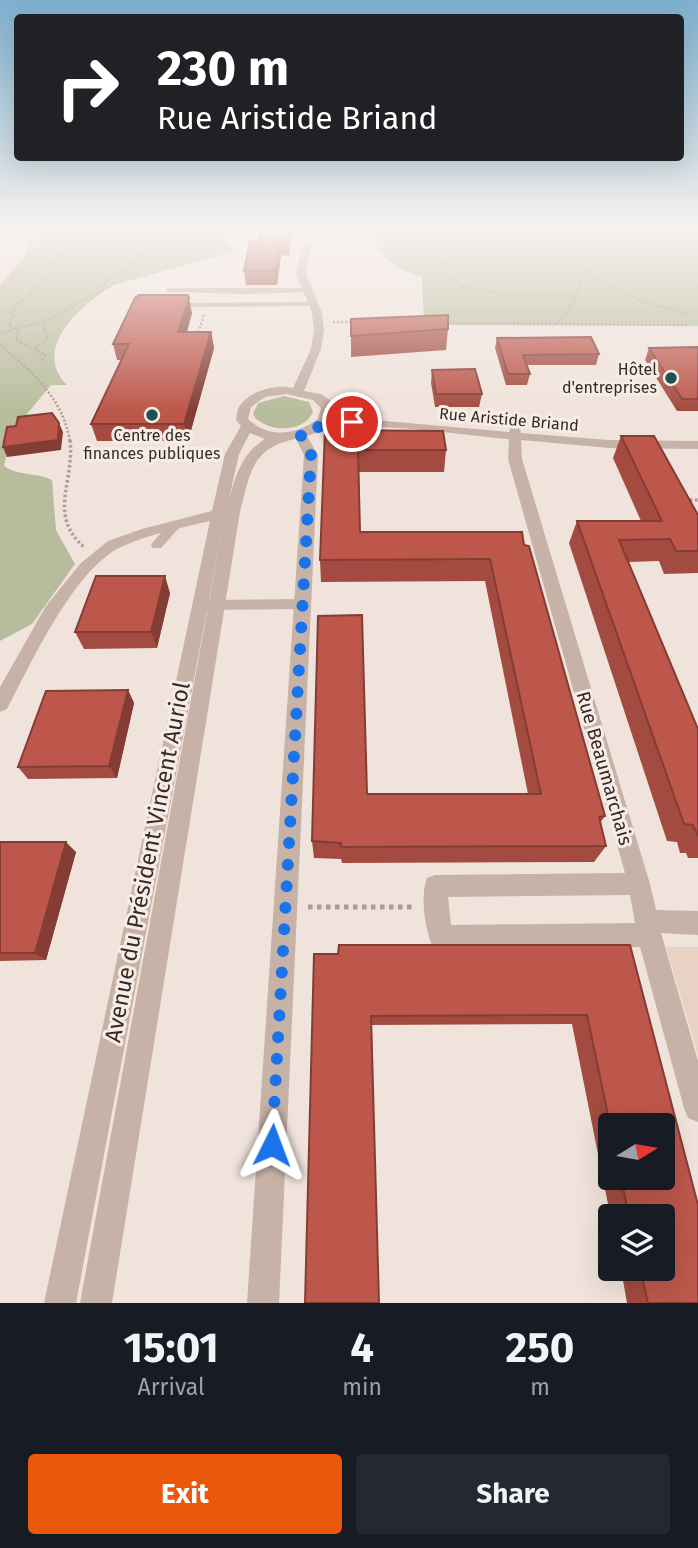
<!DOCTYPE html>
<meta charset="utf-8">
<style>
:root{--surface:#171b24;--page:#242831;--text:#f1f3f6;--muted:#9ea1a6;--accent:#ea580c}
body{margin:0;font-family:"Fira Sans",sans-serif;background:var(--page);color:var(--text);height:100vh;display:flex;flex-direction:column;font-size:26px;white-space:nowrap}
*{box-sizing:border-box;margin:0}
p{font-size:23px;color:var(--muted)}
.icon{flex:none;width:38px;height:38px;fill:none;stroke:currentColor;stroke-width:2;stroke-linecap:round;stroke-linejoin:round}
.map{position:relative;height:1303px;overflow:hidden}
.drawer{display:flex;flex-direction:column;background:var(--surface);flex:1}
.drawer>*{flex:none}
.banner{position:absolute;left:14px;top:14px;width:670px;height:147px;border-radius:7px;box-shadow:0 7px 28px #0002;background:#202124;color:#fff;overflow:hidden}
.needle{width:46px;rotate:79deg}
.controls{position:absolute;left:598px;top:1113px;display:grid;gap:14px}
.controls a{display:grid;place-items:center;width:77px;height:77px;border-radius:7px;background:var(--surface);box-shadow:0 7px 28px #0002;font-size:35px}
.pin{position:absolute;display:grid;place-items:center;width:60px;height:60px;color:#fff;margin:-30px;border:4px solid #fff;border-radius:50%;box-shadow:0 2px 7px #0007}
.me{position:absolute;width:77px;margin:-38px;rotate:3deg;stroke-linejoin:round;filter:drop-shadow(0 0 5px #0008)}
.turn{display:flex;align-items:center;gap:24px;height:147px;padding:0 28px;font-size:32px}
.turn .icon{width:91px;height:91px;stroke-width:2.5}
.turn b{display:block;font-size:49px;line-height:60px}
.eta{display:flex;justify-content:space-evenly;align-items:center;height:119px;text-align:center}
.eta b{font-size:42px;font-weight:700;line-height:49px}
.action{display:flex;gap:14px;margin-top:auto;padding:14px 28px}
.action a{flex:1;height:80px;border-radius:7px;background:var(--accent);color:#fff;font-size:28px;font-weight:700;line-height:80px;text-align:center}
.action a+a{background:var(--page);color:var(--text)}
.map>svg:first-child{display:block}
.green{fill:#b7bd9c}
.plaza{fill:#e7d2c3}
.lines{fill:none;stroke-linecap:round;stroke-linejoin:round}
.path-far2{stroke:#b29b92;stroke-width:2.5;stroke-dasharray:2 2;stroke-linecap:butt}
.path-far1{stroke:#b29b92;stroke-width:3.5;stroke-dasharray:2.5 2.5;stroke-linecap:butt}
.path{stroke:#b29b92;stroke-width:5;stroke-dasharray:4.5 4.5;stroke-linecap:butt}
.service{fill:#c7b2a7;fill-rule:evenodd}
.minor{fill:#c7b2a7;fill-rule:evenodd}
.wall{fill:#a34b40;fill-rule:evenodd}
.shaded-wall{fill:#843d34}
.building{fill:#bd574b;stroke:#843d34;stroke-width:2}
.route{stroke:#1a73e8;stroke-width:12;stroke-dasharray:0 21.6}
.poi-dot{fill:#20524f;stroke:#f8ede6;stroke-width:2.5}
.labels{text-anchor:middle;stroke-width:6;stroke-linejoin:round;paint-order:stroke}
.far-poi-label{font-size:16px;fill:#342a27;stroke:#f8ede6;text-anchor:end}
.far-street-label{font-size:16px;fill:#342a27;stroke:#f8ede6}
.street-label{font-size:19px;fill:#342a27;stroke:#f8ede6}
.near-street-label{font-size:23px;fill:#342a27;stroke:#f8ede6}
</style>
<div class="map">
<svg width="698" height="1303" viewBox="0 0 698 1303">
<rect width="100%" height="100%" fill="#f0e3db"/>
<path class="green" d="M 47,229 L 698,229 L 698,326 L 424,325 L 422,277 C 394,269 382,258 370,232 L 295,230 L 222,237 L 235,251 L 114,285 C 83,303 30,348 67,385 L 51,385 L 12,432 L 4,466 C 18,476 35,472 52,480 L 56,530 L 75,564 L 32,624 L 0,641 L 0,285 Z
M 284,396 L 309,402 L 313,412 C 303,433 272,432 256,419 L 253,414 L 258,403 Z"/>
<path class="plaza" d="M 666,947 L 698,947 L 698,1055 Z"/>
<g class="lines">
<path class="path-far2" d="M 197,229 L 203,237 L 264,232
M 312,229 L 373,232 L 375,236 L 411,239 L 472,238
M 478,229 L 471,234 L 473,237 L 449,245 L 445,255 L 447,277 L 467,289 L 526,296 L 568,296 L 577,292 L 581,285 L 576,266
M 501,229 L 511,231
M 57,232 L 75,239 L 91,236 L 124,239 L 135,237 L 145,229
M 471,234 L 519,233 L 585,237
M 132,238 L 153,243
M 585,238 L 596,229
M 686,314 C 645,304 611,289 576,265 L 577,249 L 583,239 L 592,238 L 662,240 L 698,237
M 333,322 L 356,322
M 445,323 L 687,325
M 555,324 L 567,313 L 577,293
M 0,333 L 45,321
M 197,336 L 204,315
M 0,344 C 32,373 63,397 70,442
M 36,348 L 48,338 L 43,326 L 45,321 L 100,291 L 106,282 L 141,258 L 143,251 L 153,243 L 174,236 L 184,229
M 42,360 L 45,355 L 16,340 L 18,330 L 9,325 L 13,315 L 10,313 L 19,302 L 32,295 L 31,291 L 56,265 L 55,261 L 91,236"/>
<path class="path-far1" d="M 70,440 C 75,481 47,515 84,547
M 685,500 L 698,500"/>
<path class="path" d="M 308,907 L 414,907"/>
<path class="service" d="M 167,288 L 309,288 L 313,290 L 309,292 L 245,294 L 170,292 L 167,292 Z
M 314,302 L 318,304 L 317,306 L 172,307 L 168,305 L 172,303 Z
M 175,521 L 181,525 L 179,528 L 161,548 L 153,548 L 151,545 L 153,542 L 171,522 Z
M 303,599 L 310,604 L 303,609 L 206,610 L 199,605 L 206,600 Z"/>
<path class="minor" d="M 39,229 L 48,229 L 40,237 L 34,256 L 10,287 L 4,287 L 4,283 L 25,256 L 32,236 Z
M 306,244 L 310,247 L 306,274 L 322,313 L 324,330 L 321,349 L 304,391 L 321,394 L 340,407 L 369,414 L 363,418 L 332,412 L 330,422 L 352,418 L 509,432 L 511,426 L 519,426 L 521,433 L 609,440 L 698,441 L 698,449 L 609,448 L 521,440 L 522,459 L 650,884 L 656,910 L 698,911 L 698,935 L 661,933 L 698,1061 L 698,1122 L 688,1118 L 684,1108 L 640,947 L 440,949 L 432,945 C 425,929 420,895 427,878 L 435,875 L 625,873 L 508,459 L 509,439 C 454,435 356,416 307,436 L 318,455 L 279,1303 L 247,1303 L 304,455 L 296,439 C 252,447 250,473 240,512 L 112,1303 L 80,1303 L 224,520 L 76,1303 L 44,1303 L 210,521 C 180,528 149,534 121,547 C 73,570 31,664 7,709 L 0,712 L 0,687 L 46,606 L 81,563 L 108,541 L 142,529 L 212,511 L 225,454 L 241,426 L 236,420 C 237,415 237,408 241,404 C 252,390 277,384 293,388 L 311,349 L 314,330 L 312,313 L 296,274 L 302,247 ZM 286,394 L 313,400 L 321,408 L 318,419 C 296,435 269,439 248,419 L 251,407 L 265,397 ZM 250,433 L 265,439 C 240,454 234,481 227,508 L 239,454 ZM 630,895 L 635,923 L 451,925 L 448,897 Z"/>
</g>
<path class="wall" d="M 291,238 L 289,256 L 281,255 L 277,285 L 246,285 L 244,271 L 259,241 Z
M 192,313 L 187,332 L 211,332 L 214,348 L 188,441 L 97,441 L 91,424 L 121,360 L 117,360 L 113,344 Z
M 351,319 L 448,329 L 446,350 L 351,357 Z
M 497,338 L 599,354 L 596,365 L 526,365 L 530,374 L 527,385 L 506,385 L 495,348 Z
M 698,347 L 698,411 L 677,411 L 645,360 L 649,348 Z
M 432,370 L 482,394 L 479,407 L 435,407 L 431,383 Z
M 325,430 L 446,450 L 444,472 L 359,472 L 360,532 L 524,545 L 605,816 L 600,823 L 606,846 L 594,862 L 342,863 L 341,859 L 314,858 L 312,841 L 367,794 L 528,794 L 485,581 L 321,582 L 320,560 Z
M 621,436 L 698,515 L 698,573 L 664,574 L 659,561 L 628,562 L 698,729 L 698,858 L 688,858 L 686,853 L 680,853 L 677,842 L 667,841 L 569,543 L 577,521 L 641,521 L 613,458 Z
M 170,593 L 157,648 L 84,649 L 75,632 Z
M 128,690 L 134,703 L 117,778 L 28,779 L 18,767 Z
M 0,842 L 76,852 L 46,960 L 0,961 Z
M 630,945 L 698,1303 L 627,1303 L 621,1269 L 663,1269 L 663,1216 L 611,1216 L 611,1219 L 572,1024 L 372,1025 L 338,954 ZM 611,1125 L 663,1178 L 611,1178 Z"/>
<path class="shaded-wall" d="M 290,229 L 291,229 L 291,238 L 289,256 L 288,242 Z
M 280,241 L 281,255 L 277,285 L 275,271 Z
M 189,298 L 192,313 L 182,348 L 178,332 Z
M 211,332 L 214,348 L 188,441 L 184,424 Z
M 59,423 L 63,432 L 61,450 L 7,457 L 3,447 Z
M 165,576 L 170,593 L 157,648 L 151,632 Z
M 128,690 L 134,703 L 117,778 L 109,766 Z
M 66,842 L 76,852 L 46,960 L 35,953 Z"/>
<path class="building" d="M 261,229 L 290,229 L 288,242 L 280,241 L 275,271 L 244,271 L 250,241 L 259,241 Z
M 139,295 L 188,295 L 189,298 L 178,332 L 211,332 L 184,424 L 91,424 L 129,344 L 113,344 L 135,298 Z
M 448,315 L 448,329 L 351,336 L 351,319 Z
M 591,337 L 599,354 L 523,355 L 530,374 L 508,374 L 497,338 Z
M 698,347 L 698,399 L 682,399 L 649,348 Z
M 475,369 L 482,394 L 436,394 L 432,370 Z
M 52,413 L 59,423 L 58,440 L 3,447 L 7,427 L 16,426 L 18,417 Z
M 325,430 L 443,431 L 446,450 L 358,450 L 360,532 L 522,532 L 524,545 L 529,546 L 605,816 L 599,817 L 606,846 L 341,847 L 341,843 L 312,841 L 318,616 L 362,615 L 367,794 L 541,794 L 490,559 L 320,560 Z
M 621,436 L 654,436 L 698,515 L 698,551 L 676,551 L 670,539 L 619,540 L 698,729 L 698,836 L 693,825 L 684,824 L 577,521 L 662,521 Z
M 96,576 L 165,576 L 151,632 L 75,632 Z
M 128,690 L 109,766 L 18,767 L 46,691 Z
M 0,842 L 66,842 L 35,953 L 0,953 Z
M 339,945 L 630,945 L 698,1205 L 698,1303 L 648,1303 L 640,1269 L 663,1269 L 663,1216 L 629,1216 L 621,1178 L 663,1178 L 663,1125 L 611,1125 L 611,1129 L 587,1015 L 371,1016 L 379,1303 L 305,1303 L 314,954 L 338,954 Z"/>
<linearGradient id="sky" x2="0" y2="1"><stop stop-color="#7db0ce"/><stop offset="0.56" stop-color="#f8f2ef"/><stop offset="1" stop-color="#f8f2ef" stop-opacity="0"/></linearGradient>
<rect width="698" height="412" fill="url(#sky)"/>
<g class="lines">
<path class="route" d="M 272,1145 L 311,455 L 300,434 L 318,427 L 352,422"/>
</g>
<g class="poi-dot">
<circle cx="671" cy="378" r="7"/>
<circle cx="152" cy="415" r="7"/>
</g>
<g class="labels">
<g class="far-poi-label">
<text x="657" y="375">Hôtel<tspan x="657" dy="18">d'entreprises</tspan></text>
<text x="152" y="441" text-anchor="middle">Centre des<tspan x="152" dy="18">finances publiques</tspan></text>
</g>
<g class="far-street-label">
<text transform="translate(509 419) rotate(5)" y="6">Rue Aristide Briand</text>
</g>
<g class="street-label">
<text transform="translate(605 768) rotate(74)" y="7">Rue Beaumarchais</text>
</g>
<g class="near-street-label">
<text transform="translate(147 862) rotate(-79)" y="8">Avenue du Président Vincent Auriol</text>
</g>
</g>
</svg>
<div class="controls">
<a><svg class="needle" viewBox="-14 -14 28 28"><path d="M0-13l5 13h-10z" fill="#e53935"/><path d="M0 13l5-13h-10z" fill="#9ea1a6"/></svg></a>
<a><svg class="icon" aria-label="layers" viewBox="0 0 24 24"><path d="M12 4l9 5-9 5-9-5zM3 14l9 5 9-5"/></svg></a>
</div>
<div class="pin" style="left:352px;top:422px;background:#d93025"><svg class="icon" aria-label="arrive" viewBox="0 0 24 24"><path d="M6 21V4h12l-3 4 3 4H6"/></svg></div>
<svg class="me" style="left:272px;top:1145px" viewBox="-20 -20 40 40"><path d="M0-17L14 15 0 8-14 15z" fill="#1a73e8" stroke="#fff" stroke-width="4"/></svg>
<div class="banner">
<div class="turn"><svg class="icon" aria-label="right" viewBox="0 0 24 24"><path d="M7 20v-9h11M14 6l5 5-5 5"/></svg><div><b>230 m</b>Rue Aristide Briand</div></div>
</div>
</div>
<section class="drawer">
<div class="eta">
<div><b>15:01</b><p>Arrival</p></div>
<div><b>4</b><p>min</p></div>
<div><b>250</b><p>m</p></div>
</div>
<div class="action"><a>Exit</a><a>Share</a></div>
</section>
